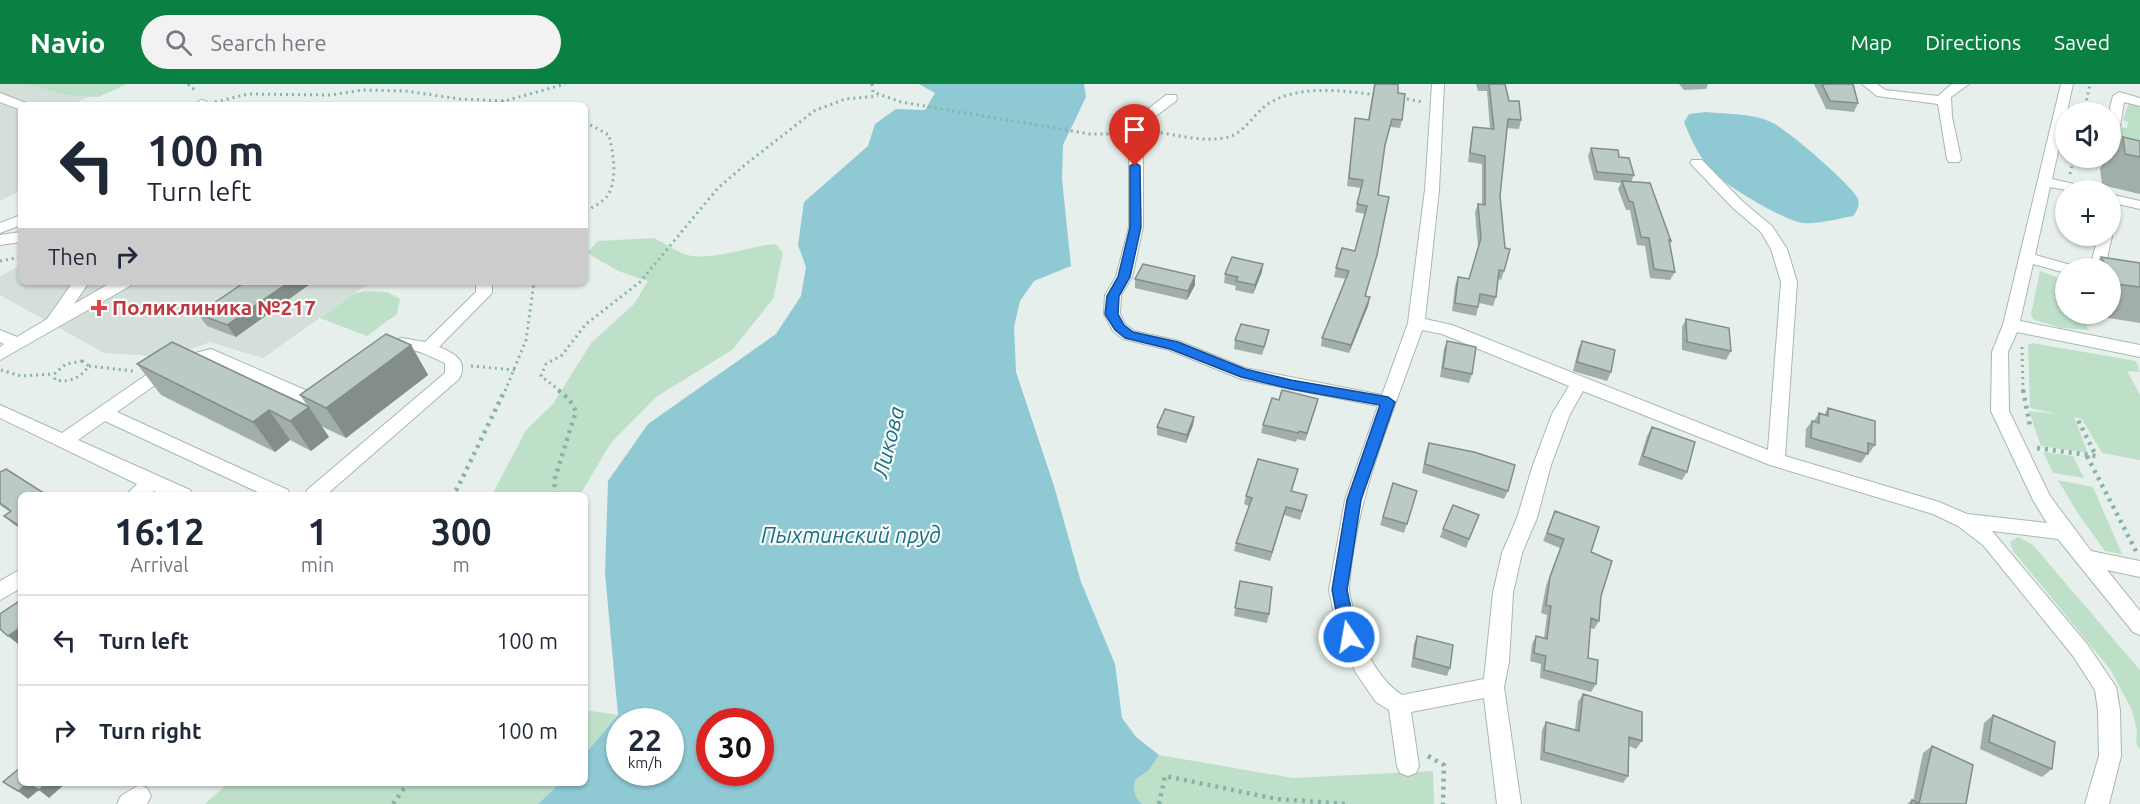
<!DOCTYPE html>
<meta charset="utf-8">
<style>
:root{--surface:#fff;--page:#f2f2f3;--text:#1f2937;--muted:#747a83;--line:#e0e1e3;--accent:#0b8043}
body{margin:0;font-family:Ubuntu,sans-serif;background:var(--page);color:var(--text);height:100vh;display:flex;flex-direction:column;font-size:22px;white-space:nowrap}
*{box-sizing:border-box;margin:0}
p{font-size:20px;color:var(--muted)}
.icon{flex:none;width:33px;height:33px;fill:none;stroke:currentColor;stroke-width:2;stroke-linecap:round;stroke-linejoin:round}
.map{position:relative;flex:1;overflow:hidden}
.sheet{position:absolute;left:18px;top:408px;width:570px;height:294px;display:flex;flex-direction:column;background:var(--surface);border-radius:9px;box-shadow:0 2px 4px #0004}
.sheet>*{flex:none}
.top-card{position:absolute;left:18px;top:18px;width:570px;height:183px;border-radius:9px;box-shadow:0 2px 4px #0004;background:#fff;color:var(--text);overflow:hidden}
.controls{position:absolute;left:2055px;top:18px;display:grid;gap:12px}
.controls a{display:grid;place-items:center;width:66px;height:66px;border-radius:50%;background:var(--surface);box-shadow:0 2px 4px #0004;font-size:30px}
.speed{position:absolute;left:606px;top:624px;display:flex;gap:12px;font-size:30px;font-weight:700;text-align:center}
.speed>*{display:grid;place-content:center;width:78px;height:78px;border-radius:50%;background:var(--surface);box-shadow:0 2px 4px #0004;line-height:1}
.speed small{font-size:15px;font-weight:400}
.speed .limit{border:9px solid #d22;background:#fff;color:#111}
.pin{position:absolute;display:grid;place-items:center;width:51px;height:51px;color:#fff;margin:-62px -26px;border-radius:50% 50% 50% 0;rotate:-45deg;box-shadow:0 0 6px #0007}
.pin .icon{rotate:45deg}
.me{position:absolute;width:66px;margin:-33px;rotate:348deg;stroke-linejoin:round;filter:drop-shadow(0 0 4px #0008)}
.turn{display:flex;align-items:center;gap:21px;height:126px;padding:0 30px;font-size:27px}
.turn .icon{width:78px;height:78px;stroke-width:2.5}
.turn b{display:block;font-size:42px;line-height:51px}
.then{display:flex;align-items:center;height:57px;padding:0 30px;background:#0003;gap:12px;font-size:22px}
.eta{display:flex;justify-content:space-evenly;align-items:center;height:102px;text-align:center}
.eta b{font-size:36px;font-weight:700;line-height:42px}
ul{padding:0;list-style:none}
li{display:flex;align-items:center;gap:18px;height:90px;padding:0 30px;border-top:2px solid var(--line)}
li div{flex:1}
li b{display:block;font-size:22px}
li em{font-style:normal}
header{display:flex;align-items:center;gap:36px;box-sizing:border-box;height:84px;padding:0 30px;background:var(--accent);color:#fff}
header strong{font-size:28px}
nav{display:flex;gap:33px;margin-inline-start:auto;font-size:21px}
.search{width:420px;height:54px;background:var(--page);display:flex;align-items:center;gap:15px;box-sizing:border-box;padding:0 21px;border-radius:33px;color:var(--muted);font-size:22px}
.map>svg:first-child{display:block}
.built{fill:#d4dfda}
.green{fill:#bfe0c8}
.water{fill:#8ec9d4;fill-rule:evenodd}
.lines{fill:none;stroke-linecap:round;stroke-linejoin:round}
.minor-casing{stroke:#a8b8b2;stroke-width:2}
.path-far1{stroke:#86b3a5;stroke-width:3;stroke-dasharray:2 4;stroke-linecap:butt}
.path{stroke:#86b3a5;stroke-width:4.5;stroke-dasharray:3 5;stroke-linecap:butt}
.minor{fill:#fff;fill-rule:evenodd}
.wall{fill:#a1aea9}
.shaded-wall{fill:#838d89}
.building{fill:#bbcac4;stroke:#838d89;stroke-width:1.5}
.route{fill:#1a73e8;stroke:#114b97;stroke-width:1.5}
.health-dot{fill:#e0444e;stroke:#f7fbf9;stroke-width:2}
.labels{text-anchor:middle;stroke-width:4.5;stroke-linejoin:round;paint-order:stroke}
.health-label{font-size:21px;font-weight:bold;fill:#be3a42;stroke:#f7fbf9;text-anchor:start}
.water-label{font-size:22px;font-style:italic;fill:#1c6f80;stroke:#f7fbf9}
</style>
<header>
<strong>Navio</strong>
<div class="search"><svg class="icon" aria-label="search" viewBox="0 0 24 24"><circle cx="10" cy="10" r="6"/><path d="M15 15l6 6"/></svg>Search here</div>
<nav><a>Map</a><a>Directions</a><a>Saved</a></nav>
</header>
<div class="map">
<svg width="2140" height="720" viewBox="0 0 2140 720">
<rect width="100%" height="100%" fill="#e6efeb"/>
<path class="built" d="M 0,0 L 117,0 L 71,21 L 21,21 L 21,106 L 0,117 Z
M 21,181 L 21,198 L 371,198 L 263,274 L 210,258 L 170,273 L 104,269 L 0,211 L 0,192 Z"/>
<path class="green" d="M 29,0 L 127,0 L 98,13 L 65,11 Z
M 2131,19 L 2140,20 L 2140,70 L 2117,59 L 2121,43 L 2127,44 L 2128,38 L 2123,36 L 2128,21 Z
M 654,154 C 665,160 680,170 692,172 C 720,175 748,162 776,160 L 783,169 L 773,215 L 732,266 L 656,313 L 610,360 L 580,411 L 492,411 L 526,346 L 553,320 L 591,259 L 634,220 L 648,197 L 618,187 L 587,169 L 598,157 Z
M 2040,187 L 2065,196 L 2066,230 L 2081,230 L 2089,246 L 2062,244 L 2034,236 L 2031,231 Z
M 365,207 L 387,208 L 400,215 L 397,230 L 367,252 L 320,234 L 354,210 Z
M 2032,259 L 2136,277 L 2140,288 L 2127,287 L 2140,311 L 2140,376 L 2102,369 L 2082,335 L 2074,333 L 2088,369 L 2041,362 L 2029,327 L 2058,330 L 2030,324 L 2028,261 Z
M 2043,368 L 2073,372 L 2084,394 L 2053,389 Z
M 2058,396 L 2093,403 L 2122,470 L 2105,467 L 2079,431 Z
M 2018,453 L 2032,460 L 2140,586 L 2140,666 L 2136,659 L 2137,648 L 2132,626 L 2110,585 L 2013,467 L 2010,458 Z
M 585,626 L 618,631 L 585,670 Z
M 1159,671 L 1293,694 L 1433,687 L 1434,720 L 1142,720 C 1133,713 1133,706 1135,696 L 1149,686 Z
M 228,699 L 560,699 L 538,720 L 205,720 Z"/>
<path class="water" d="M 919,0 L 1084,0 L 1086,13 L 1063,61 L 1062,95 L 1071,182 L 1034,197 L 1020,217 L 1014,243 L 1016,288 L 1054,402 L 1081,498 L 1115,580 L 1122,634 L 1136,653 L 1159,671 L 1149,686 L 1135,696 C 1133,706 1134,713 1142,720 L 538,720 L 560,699 L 585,699 L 585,670 L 618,631 L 605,489 L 608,397 L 648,340 L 776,250 L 801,212 L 806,183 L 798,161 L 804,118 L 868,62 L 875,40 L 896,25 L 925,26 L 935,9 ZM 620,638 L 670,638 L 670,688 L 620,688 ZM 710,638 L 760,638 L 760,688 L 710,688 Z
M 1706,28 C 1726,30 1752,29 1771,38 C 1785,44 1853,102 1858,115 C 1860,122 1857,127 1853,132 C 1837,135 1819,140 1803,139 C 1785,137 1728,103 1714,89 C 1700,75 1691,56 1684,38 L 1689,30 Z"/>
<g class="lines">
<defs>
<path id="minor" d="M 1432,0 L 1444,0 L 1439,106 L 1425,235 L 1452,241 L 1768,366 L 1781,198 L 1771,165 L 1761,148 L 1733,124 L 1690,79 L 1692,76 L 1702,76 L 1743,118 L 1772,142 L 1787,165 L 1797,198 L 1785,372 L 1939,418 L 1967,430 L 2047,439 L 2033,416 L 1991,327 L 1992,268 L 2003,241 L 2061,0 L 2073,0 L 2052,95 L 2087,103 L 2089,106 L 2066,106 L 2050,103 L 2035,171 L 2071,181 L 2074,184 L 2066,184 L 2066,189 L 2033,180 L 2020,237 L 2140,261 L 2140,273 L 2017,248 L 2008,268 L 2009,327 L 2050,412 L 2091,467 L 2140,477 L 2140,493 L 2107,486 L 2140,527 L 2140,551 L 2133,548 L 2058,455 L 1992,447 L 2087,560 L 2116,603 L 2120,626 L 2121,672 L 2109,720 L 2085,720 L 2099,672 L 2098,626 L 2095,606 L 2073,572 L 1983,461 L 1958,442 L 1933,430 L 1770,381 L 1583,307 L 1570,330 L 1551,381 L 1537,434 L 1522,469 L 1513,509 L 1509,578 L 1504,603 L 1521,720 L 1497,720 L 1484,614 L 1411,628 L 1419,682 L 1416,689 L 1408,692 L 1400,689 L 1397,682 L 1389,626 L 1376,618 L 1356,589 L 1339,553 L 1329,506 L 1345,416 L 1378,322 L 1241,295 L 1169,266 L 1123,255 L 1113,247 L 1104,230 L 1105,211 L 1116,193 L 1129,143 L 1129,49 L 1139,32 L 1166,11 L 1176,11 L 1177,14 L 1176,17 L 1149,37 L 1143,49 L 1143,143 L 1132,193 L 1121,211 L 1120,230 L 1125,240 L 1134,247 L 1179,257 L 1245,284 L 1382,311 L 1408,239 L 1425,106 ZM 1422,246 L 1442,250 L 1569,302 L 1552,330 L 1533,381 L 1517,434 L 1502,469 L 1493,509 L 1484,595 L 1402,611 C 1374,592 1360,557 1353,526 C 1352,519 1349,511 1349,504 C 1355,414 1393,329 1422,246 Z
M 1862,0 L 1877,0 L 1885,6 L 1938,12 L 1952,0 L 1969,0 L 1951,13 L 1952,33 L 1961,75 L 1959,78 L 1949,78 L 1947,75 L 1938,20 L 1877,12 Z
M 2119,8 L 2140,14 L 2140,22 L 2124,18 L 2120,42 L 2113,46 L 2110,45 L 2109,28 L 2113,12 Z
M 0,9 L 26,19 L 27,21 L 21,21 L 21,26 L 0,18 Z
M 201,16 L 206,17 L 207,21 L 193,21 Z
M 2110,110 L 2140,117 L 2140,125 L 2110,118 Z
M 21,131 L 21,141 L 0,149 L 0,139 Z
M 21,148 L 21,158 L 0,161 L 0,151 Z
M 2110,149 L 2112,152 L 2105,184 L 2090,184 L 2098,152 L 2110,152 Z
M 73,198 L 89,198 L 74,220 L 112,198 L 132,198 L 130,202 L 0,276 L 0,263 L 4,260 L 0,258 L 0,246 L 17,253 L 47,235 Z
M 476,198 L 492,198 L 492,209 L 439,263 C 454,269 469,277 459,295 L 326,411 L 305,411 L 307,406 L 445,289 L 445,279 C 431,273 418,265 403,265 C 394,265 387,269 379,267 L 377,263 L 379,259 L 402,254 L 425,258 L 476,208 Z
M 211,265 L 312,309 L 320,306 L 326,308 L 329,312 L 320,321 L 308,321 L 210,277 L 179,284 L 117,328 L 288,406 L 290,411 L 264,411 L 105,337 L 78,356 L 190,406 L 192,411 L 163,411 L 154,407 L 149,411 L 126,411 L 137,400 L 0,334 L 0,321 L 62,349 L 168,276 Z
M 21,485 L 21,504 L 0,516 L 0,497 Z
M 139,701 L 147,704 L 151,712 L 147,720 L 117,720 L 121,712 Z"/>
</defs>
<use href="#minor" class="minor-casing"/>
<path class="path-far1" d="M 188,0 L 196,7
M 872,0 L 873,8 L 901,18 L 1090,50 L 1120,50
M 1401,14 L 1423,18
M 215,18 L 248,10 L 331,11 L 363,6 L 405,7 L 460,15 L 505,17 L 565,0
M 497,21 L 504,17
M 2084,28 L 2090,0
M 585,38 L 609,51 C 613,69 618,94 608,111 C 604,118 592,123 585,128
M 1155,48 C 1178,51 1206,59 1229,53 C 1244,48 1252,33 1264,23 C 1293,0 1341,6 1376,11
M 2070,90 L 2074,74
M 0,177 L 21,173
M 2022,263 L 2023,307
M 82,277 L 89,282 C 80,294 70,299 55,296 L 54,290 L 66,280 Z
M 89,282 L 133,287
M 471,282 L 515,286
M 1,286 L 21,292 L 54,290
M 505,307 L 526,256 L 534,198
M 560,307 L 541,292 L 546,280 L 562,271 L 586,240 L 640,198 L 718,104 L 746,80 L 814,27 L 845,15 L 878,12"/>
<path class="path" d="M 2023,306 L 2030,342
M 2037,364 L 2096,372 L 2077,334
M 2087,372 L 2136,467
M 449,411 L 457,405 L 505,306
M 554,411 L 555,394 L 576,327 L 569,315 L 558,306
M 1428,672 L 1444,681 L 1443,720
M 393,720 L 408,699
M 1159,720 L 1165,692 L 1276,715 L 1347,720"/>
<use href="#minor" class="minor"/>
</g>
<path class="wall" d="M 1373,0 L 1398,0 L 1398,9 L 1402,36 L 1400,44 L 1390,43 L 1384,64 L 1366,212 L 1370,213 L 1368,222 L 1349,269 L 1321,262 L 1322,254 L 1346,195 L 1334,193 L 1336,184 L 1355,167 L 1365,130 L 1355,128 L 1361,104 L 1347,102 L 1355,34 L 1368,36 L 1374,0 Z
M 1476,0 L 1505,0 L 1509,17 L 1521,36 L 1519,45 L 1507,44 L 1500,112 L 1504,187 L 1501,196 L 1498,195 L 1496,213 L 1493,222 L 1479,219 L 1476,232 L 1452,227 L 1455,202 L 1458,193 L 1469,195 L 1478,163 L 1475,128 L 1478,120 L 1482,120 L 1482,80 L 1468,78 L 1471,51 L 1473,43 L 1490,45 L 1487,7 L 1478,7 Z
M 1679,0 L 1708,0 L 1706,5 L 1684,6 Z
M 1814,0 L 1853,0 L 1858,19 L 1854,28 L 1826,25 Z
M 2123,53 L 2140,57 L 2140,110 L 2102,101 L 2100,84 L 2107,74 L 2110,74 L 2110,69 Z
M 1591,64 L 1619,73 L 1634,91 L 1631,98 L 1671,157 L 1669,161 L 1675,188 L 1670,196 L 1650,194 L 1645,162 L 1637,161 L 1630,126 L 1626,126 L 1618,105 L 1621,99 L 1594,96 L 1588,72 Z
M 2101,173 L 2140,179 L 2140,239 L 2090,231 L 2089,230 L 2110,230 L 2110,184 L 2092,184 Z
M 1262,188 L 1253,210 L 1235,206 L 1236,202 L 1224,199 L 1225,190 Z
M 1135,195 L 1195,201 L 1187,216 L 1135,204 Z
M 245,198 L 236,253 L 207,242 L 198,230 Z
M 1686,235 L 1731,267 L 1726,276 L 1682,266 L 1682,243 Z
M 1267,255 L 1262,271 L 1234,265 L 1235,256 Z
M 1447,257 L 1472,290 L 1469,299 L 1440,293 L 1444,265 Z
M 1582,257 L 1611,288 L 1607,297 L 1573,287 L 1578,266 Z
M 411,261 L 428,291 L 346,354 L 321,342 L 329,353 L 311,367 L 290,356 L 275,368 L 161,311 L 137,280 L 308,323 L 300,311 Z
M 1279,316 L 1316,323 L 1305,357 L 1297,355 L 1296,358 L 1261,349 L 1263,341 Z
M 1828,324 L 1875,361 L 1869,369 L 1868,369 L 1861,379 L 1805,363 L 1806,345 L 1812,337 L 1814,337 L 1819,329 L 1824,331 Z
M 1194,333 L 1193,341 L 1186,359 L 1157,351 L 1157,343 Z
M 1652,343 L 1687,388 L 1682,396 L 1638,381 L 1647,352 Z
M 1429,359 L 1508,407 L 1504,415 L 1422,389 L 1426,367 Z
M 0,388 L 21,411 L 21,445 L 13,440 L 4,432 L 10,428 L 0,421 Z
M 1296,394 L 1292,407 L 1305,420 L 1300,436 L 1284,431 L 1270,477 L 1234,467 L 1236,459 L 1249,422 L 1244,420 L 1246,412 Z
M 1393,399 L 1417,407 L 1404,449 L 1380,441 Z
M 1555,427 L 1591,468 L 1601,512 L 1599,537 L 1594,545 L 1590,544 L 1588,574 L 1596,600 L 1591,608 L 1540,594 L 1541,580 L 1530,577 L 1532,560 L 1536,552 L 1544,554 L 1547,531 L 1541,529 L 1546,502 L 1560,464 L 1543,457 Z
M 1479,431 L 1466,464 L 1440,453 L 1443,445 Z
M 1240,497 L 1269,530 L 1267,539 L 1234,532 Z
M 1417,552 L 1450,584 L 1447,592 L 1411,583 L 1414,560 Z
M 1583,610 L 1642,657 L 1636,665 L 1629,662 L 1628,692 L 1623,699 L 1540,676 L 1542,646 L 1546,638 L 1575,646 L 1578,618 Z
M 1993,631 L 2052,685 L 2042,693 L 1980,665 L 1984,639 Z
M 1932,662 L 1966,720 L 1907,720 L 1912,716 L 1913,717 L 1923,669 Z"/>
<path class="shaded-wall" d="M 1263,180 L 1262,188 L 1253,210 L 1255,201 Z
M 1195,192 L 1195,201 L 1187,216 L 1188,207 Z
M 289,198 L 313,198 L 236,253 L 227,241 Z
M 1370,213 L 1368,222 L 1349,269 L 1351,261 Z
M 411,261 L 428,291 L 346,354 L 326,324 Z
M 1318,315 L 1316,323 L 1305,357 L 1307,349 Z
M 309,323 L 329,353 L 311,367 L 290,337 Z
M 269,326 L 290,356 L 275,368 L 253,338 Z
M 1194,333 L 1193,341 L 1186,359 L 1187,351 Z
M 1286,423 L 1284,431 L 1270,477 L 1272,468 Z
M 21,543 L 21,558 L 18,560 L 8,552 Z
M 28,699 L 39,706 L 28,715 L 18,707 Z
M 47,699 L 66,699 L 49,714 L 39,706 Z"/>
<path class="building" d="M 1375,0 L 1398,0 L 1398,9 L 1405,10 L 1402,36 L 1392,35 L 1385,61 L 1378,111 L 1389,113 L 1377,171 L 1365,212 L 1370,213 L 1351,261 L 1322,254 L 1349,187 L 1336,184 L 1342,164 L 1355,167 L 1367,122 L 1357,120 L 1363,96 L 1349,94 L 1355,34 L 1369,36 Z
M 1489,0 L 1505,0 L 1509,17 L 1519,17 L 1521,36 L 1508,35 L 1500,112 L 1505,164 L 1510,165 L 1504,187 L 1499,186 L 1496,213 L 1480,210 L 1478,223 L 1455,219 L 1458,193 L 1469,195 L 1481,154 L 1478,120 L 1485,121 L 1485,72 L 1470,69 L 1473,43 L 1494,45 Z
M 1822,0 L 1853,0 L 1858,19 L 1830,17 Z
M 2123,53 L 2140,57 L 2140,73 L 2125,70 Z
M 1591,64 L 1618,66 L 1619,73 L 1629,74 L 1634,91 L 1597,88 Z
M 1622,97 L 1650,99 L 1671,157 L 1669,156 L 1675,188 L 1654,185 L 1649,154 L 1641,153 L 1633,118 L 1629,117 Z
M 1232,173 L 1263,180 L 1255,201 L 1236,197 L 1238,193 L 1225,190 Z
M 2101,173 L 2140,179 L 2140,203 L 2116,200 L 2110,190 L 2110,184 L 2107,184 Z
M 1143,180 L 1195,192 L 1188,207 L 1135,195 Z
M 245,198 L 289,198 L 227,241 L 198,230 Z
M 1686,235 L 1729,244 L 1731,267 L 1687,258 Z
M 1241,240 L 1269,246 L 1264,263 L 1235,256 Z
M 386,250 L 411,261 L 326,324 L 300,311 Z
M 1447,257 L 1476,263 L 1472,290 L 1443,284 Z
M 1582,257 L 1615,266 L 1611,288 L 1577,278 Z
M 172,258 L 309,323 L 290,337 L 269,326 L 253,338 L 137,280 Z
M 1282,306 L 1318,315 L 1307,349 L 1299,347 L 1298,349 L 1263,341 L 1272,314 L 1279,316 Z
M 1828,324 L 1875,337 L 1875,361 L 1868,359 L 1868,370 L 1811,354 L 1812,337 L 1819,339 L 1819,329 L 1828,332 Z
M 1165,325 L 1194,333 L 1187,351 L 1157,343 Z
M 1652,343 L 1695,358 L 1687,388 L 1643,372 Z
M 1429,359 L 1474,368 L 1515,381 L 1508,407 L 1425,380 Z
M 1258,375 L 1298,385 L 1291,407 L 1307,411 L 1302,427 L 1286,423 L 1272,468 L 1236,459 L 1252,414 L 1246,412 Z
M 6,385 L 47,411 L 21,411 L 21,443 L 4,432 L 11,427 L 0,419 L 0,388 Z
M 1393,399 L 1417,407 L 1407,440 L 1383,433 Z
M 1453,421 L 1479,431 L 1469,455 L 1443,445 Z
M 1555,427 L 1599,443 L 1591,468 L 1612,477 L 1601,512 L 1599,537 L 1591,534 L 1588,574 L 1598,576 L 1596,600 L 1544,586 L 1546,572 L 1534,569 L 1536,552 L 1547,555 L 1551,522 L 1546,521 L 1550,493 L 1564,455 L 1547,449 Z
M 1240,497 L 1272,503 L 1269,530 L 1235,524 Z
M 21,516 L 21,543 L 8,552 L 0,545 L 0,530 Z
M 1417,552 L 1453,561 L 1450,584 L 1414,574 Z
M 1583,610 L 1642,628 L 1642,657 L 1629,653 L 1628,692 L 1544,668 L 1546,638 L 1579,647 Z
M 1993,631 L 2055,658 L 2052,685 L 1989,658 Z
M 1932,662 L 1973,681 L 1966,720 L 1911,720 L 1912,716 L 1919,720 Z
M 21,683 L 21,699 L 28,699 L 18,707 L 3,698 Z
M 28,699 L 47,699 L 39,706 Z"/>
<path class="route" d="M 1135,79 L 1140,82 L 1141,143 L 1130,193 L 1119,212 L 1118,230 L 1124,241 L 1133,248 L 1178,258 L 1245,285 L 1291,296 L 1388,313 L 1395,318 L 1361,416 L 1347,506 L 1357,553 L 1355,557 L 1349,559 L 1344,557 L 1341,553 L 1332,506 L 1347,416 L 1380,321 L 1291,305 L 1241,293 L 1170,265 L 1125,254 L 1115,246 L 1105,230 L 1107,212 L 1118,193 L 1130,143 L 1130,82 Z"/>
<path class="health-dot" d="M96 215h6v6h6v6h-6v6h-6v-6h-6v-6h6z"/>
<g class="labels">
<g class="health-label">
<text x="112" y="231">Поликлиника №217</text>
</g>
<g class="water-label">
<text transform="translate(888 358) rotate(-76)" y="8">Ликова</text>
<text x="851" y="459">Пыхтинский пруд</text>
</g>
</g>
</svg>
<div class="controls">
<a><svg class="icon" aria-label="sound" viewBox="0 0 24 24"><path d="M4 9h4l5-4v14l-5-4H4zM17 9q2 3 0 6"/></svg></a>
<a>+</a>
<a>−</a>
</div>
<div class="speed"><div>22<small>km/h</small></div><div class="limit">30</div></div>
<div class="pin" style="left:1135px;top:82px;background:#d93025"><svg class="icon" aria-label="arrive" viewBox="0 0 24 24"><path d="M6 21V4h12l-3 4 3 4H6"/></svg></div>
<svg class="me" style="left:1349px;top:553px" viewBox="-20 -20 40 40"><circle r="17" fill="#1a73e8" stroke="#fff" stroke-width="3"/><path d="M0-11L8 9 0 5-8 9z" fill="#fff"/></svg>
<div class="top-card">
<div class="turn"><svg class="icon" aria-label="left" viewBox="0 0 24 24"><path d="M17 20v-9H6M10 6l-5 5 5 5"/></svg><div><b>100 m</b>Turn left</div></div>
<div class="then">Then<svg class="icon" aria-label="right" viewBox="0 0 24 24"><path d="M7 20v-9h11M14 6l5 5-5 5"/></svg></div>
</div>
<section class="sheet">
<div class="eta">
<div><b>16:12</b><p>Arrival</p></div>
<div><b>1</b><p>min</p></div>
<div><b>300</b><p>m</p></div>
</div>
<ul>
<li><svg class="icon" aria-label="left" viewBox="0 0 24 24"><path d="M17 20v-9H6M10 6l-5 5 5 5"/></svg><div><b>Turn left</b></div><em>100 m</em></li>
<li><svg class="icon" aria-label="right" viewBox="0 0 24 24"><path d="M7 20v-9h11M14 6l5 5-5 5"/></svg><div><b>Turn right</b></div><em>100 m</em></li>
</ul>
</section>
</div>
